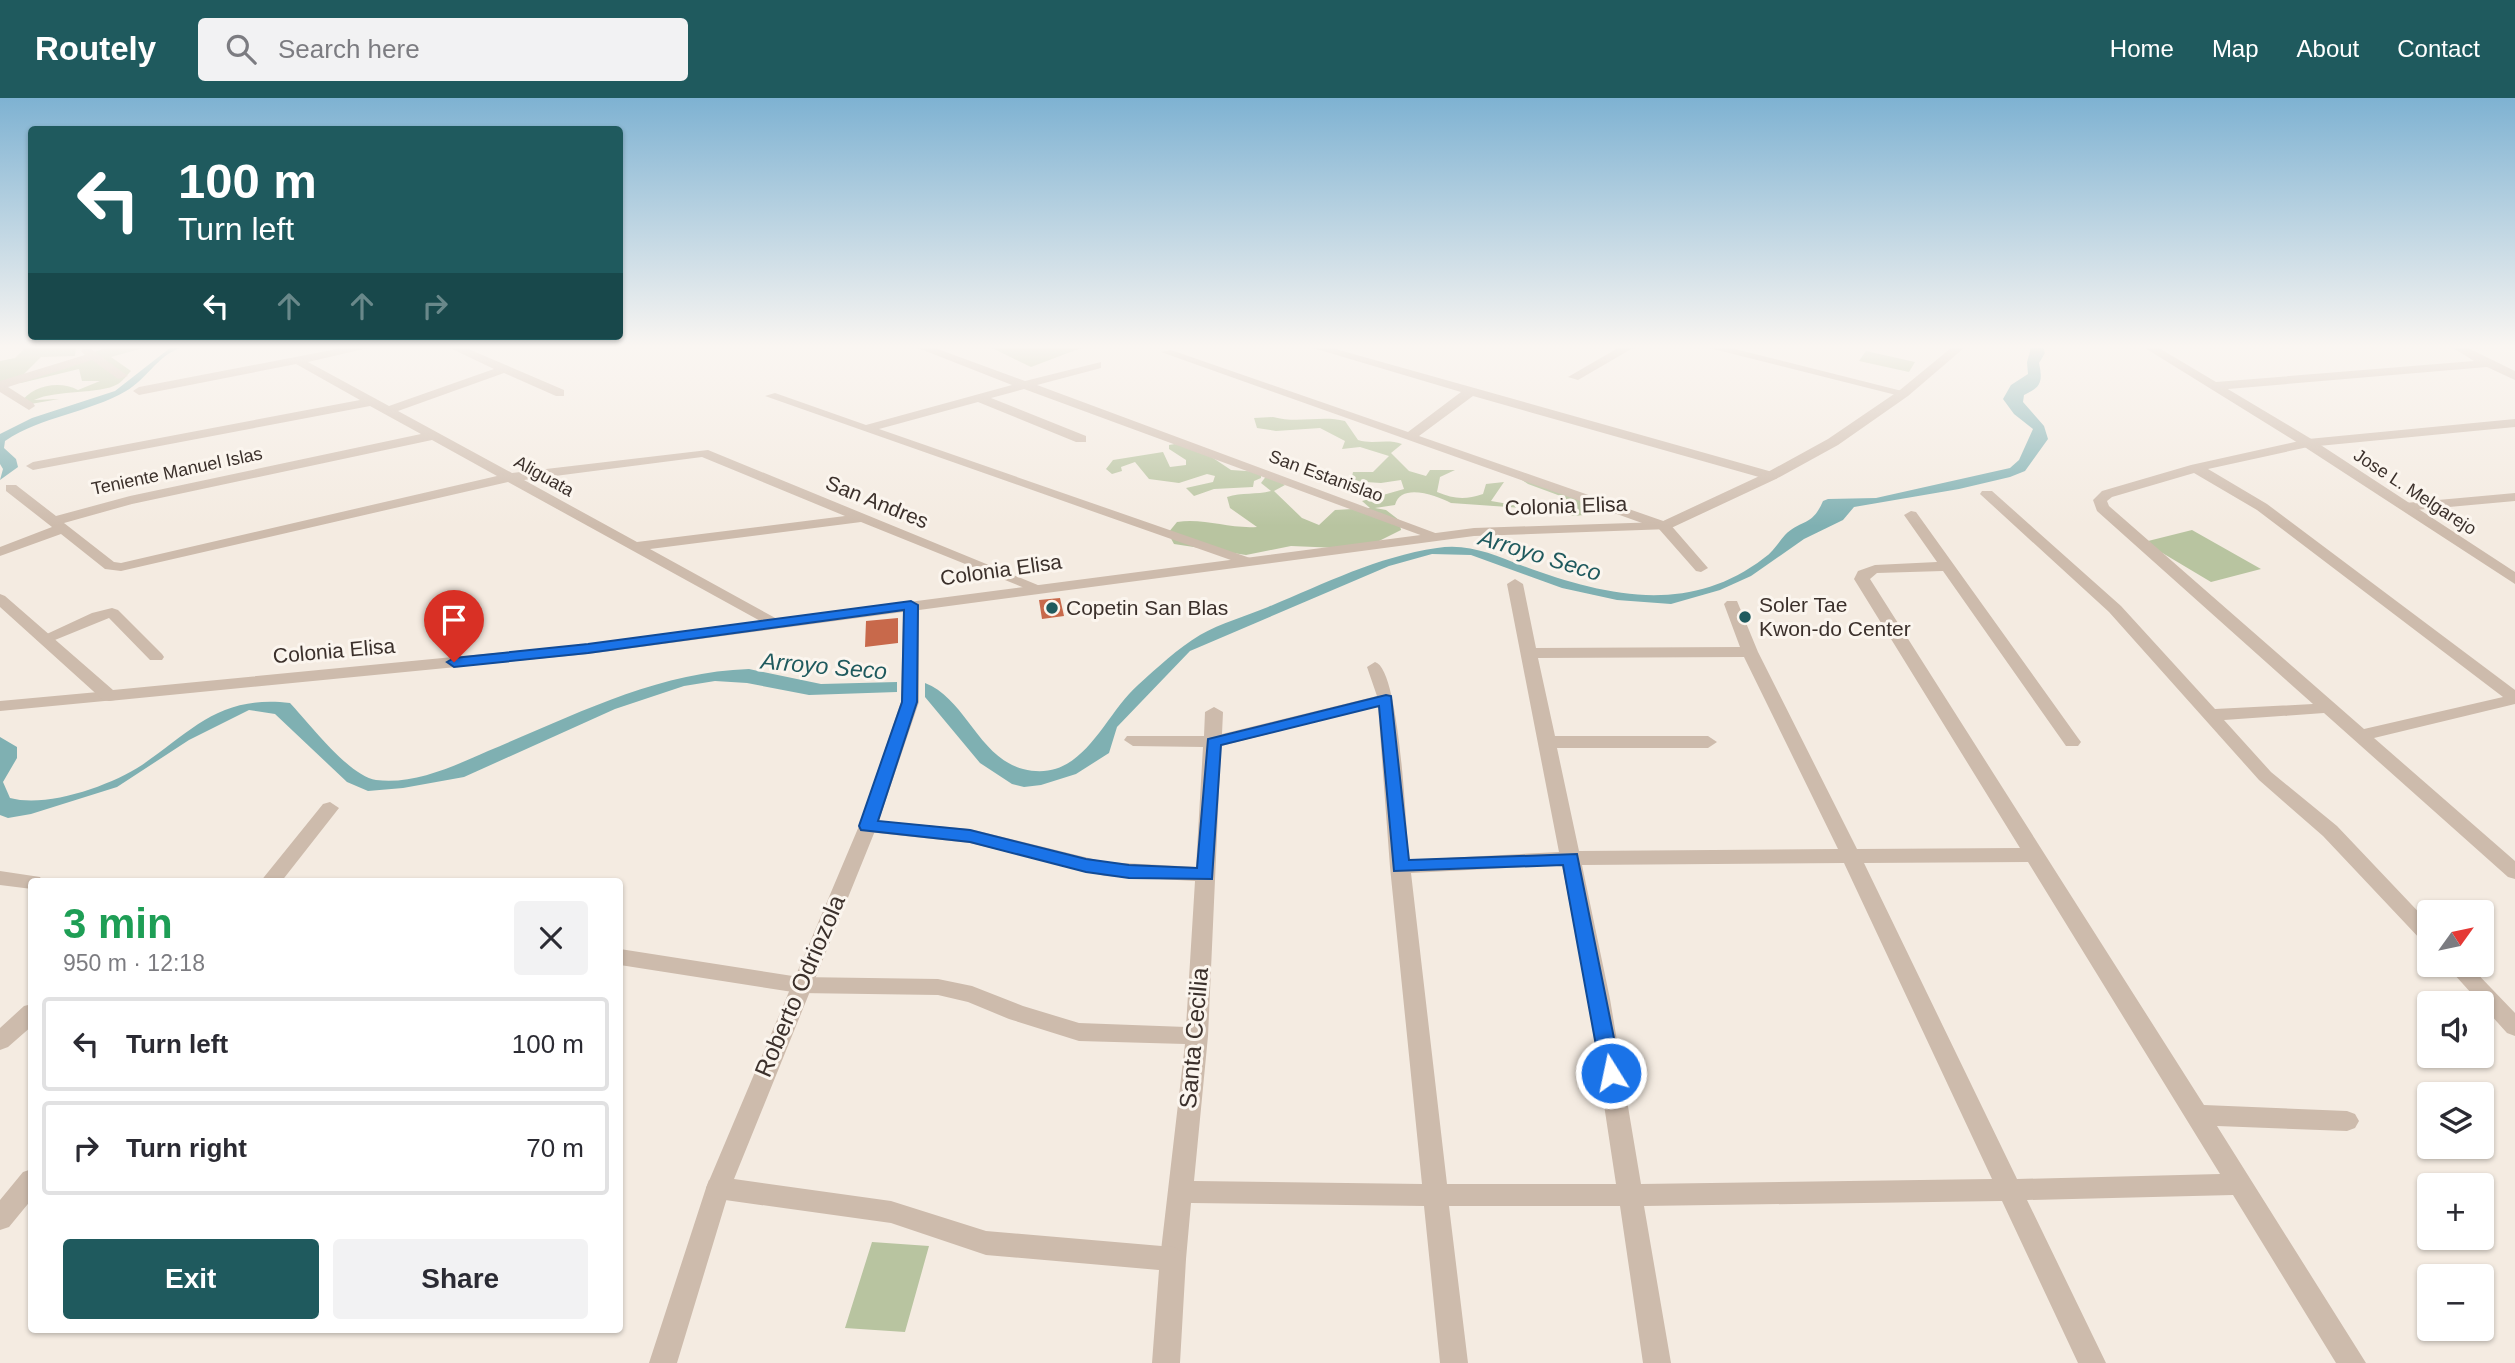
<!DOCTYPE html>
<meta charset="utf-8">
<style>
:root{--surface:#fff;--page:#f2f2f3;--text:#2b2b33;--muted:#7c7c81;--line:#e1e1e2;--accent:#1f5a5e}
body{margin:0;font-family:Helvetica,sans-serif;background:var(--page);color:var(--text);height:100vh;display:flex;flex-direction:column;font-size:26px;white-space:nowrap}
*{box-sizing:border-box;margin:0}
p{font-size:23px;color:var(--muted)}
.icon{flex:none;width:38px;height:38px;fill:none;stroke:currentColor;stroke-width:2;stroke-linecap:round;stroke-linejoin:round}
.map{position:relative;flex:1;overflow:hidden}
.drawer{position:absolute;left:28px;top:780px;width:595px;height:455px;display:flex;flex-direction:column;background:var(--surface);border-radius:7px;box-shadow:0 2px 5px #0004}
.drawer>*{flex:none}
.top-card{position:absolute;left:28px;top:28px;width:595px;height:214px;border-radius:7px;box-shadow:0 2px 5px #0004;background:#1f5a5e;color:#fff;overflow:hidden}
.needle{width:46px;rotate:57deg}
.fabs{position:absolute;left:2417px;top:802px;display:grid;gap:14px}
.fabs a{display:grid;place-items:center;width:77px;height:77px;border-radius:7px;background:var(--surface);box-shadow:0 2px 5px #0004;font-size:35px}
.pin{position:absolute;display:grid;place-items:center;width:60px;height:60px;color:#fff;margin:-72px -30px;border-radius:50% 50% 50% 0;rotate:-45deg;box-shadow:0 0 7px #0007}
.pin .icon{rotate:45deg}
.me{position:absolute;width:77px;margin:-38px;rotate:350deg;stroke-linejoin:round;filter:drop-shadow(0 0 5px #0008)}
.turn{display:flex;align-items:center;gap:24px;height:147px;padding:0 35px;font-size:32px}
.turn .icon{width:91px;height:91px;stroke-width:2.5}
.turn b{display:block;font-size:49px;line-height:60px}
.lanes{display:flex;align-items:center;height:66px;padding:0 35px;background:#0003;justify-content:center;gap:35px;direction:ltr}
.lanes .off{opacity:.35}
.round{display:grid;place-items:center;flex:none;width:74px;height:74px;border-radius:7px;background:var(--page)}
.overview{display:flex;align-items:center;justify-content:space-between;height:119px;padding:0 35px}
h1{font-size:42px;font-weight:700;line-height:52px;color:#1e9e55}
.primary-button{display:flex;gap:14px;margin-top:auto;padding:14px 35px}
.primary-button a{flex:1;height:80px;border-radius:7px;background:var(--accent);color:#fff;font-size:28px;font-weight:700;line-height:80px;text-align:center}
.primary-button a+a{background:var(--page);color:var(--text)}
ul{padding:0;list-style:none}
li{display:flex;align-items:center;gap:21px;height:94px;margin:0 14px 10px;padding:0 21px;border:4px solid var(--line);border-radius:7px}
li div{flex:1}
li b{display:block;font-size:26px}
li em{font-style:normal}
header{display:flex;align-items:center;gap:42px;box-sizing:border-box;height:98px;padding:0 35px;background:var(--accent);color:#fff}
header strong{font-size:33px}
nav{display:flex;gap:38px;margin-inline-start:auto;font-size:24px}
.search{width:490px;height:63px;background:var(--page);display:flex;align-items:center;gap:18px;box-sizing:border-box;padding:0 24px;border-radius:7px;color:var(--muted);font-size:26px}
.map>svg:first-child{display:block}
.green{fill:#b8c4a0}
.water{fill:#7fb0b2}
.building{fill:#c8694b}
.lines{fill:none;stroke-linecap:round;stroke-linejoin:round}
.minor{fill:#cdbbac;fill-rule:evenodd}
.tertiary{fill:#cdbbac;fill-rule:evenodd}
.route{fill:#1a73e8;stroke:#114b97;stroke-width:2}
.poi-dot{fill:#1f5a5e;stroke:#fbf5ee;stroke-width:2.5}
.labels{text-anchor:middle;stroke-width:6;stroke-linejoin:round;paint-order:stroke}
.far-street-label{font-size:18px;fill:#3b302b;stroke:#fbf5ee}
.street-label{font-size:21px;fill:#3b302b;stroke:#fbf5ee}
.poi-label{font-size:21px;fill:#3b302b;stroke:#fbf5ee;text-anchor:start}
.water-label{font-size:23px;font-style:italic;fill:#1f5a5e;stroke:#fbf5ee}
.near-street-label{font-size:24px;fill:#3b302b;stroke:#fbf5ee}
</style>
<header>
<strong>Routely</strong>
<div class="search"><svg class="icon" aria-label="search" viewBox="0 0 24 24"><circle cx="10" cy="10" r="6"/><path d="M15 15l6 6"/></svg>Search here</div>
<nav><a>Home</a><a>Map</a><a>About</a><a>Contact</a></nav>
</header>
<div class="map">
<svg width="2515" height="1265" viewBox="0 0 2515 1265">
<rect width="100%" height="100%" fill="#f4ebe1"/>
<path class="green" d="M 25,250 L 76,250 L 75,258 L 41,259 L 21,279 L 106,250 L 143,250 L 111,259 L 131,273 C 127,277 123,283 118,286 C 99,297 58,291 34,302 L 59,301 L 25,307 L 20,306 C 31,287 60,282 78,292 L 100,283 L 82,283 L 79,271 L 21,285 L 14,281 L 0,284 L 0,263 L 15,260 Z
M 992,250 L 1081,250 L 1031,269 Z
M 1866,253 L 1915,264 L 1909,274 L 1859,263 Z
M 1273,319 C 1298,326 1321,317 1345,323 L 1358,342 C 1374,347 1386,340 1402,346 L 1391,355 L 1409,373 L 1426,378 L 1430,372 L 1455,372 L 1440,379 L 1437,394 C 1454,401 1465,402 1483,396 L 1486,386 L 1504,384 L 1491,403 L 1538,411 L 1565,410 L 1566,400 L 1528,386 L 1516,378 L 1575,395 L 1593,416 L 1574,418 L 1551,412 L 1451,405 C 1437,398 1401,384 1395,407 L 1375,410 L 1386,412 L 1399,422 L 1401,432 L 1363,451 L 1291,448 L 1246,457 L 1174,446 L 1168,435 L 1177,424 C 1205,420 1229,431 1257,429 L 1230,410 L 1227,399 C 1242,394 1256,397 1271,393 L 1261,385 L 1267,377 L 1285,387 L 1274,393 L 1302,420 L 1319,427 L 1335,412 L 1370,410 L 1362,403 L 1404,391 L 1401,382 L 1381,385 L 1351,383 L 1353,374 L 1373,374 L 1389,358 L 1360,349 L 1342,351 L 1345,343 L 1320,330 L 1276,333 L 1257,330 L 1254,320 Z
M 1175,346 L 1201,352 L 1231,372 L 1261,374 L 1261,380 L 1254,383 L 1253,389 L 1214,391 L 1194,398 L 1186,390 L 1213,384 L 1215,378 L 1207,376 L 1179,385 L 1149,381 L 1135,364 L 1121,369 L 1122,373 L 1112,376 L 1106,371 L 1113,362 L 1163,354 L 1170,369 L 1186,367 L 1186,362 L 1169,351 L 1169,347 Z
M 2192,432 L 2261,471 L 2211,484 L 2144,444 Z
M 872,1144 L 929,1148 L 905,1234 L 845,1230 Z"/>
<path class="water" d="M 170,250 L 180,250 C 156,259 147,281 126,293 C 88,315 42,318 5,343 L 4,350 L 16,361 L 18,369 L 0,382 L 3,371 L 0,366 L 0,336 L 32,320 L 115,293 Z
M 2031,250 L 2043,250 L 2045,255 L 2039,265 C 2043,284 2041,289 2024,297 L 2023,304 L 2044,328 L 2048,341 L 2025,373 L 2010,379 L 1959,391 L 1854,409 L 1843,422 L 1804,441 L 1751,478 L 1720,492 L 1671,506 L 1617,502 L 1562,490 L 1471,457 L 1432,456 L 1389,468 L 1190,553 L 1117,629 L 1109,655 L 1076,676 L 1041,687 L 1024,689 L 1012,686 L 980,665 L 925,599 L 925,585 C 966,601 978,659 1023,671 C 1083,686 1102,619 1138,587 C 1157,570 1178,550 1200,537 C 1221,525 1246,518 1268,509 C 1324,486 1376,459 1437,450 C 1469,445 1494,457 1523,468 C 1604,498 1689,518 1764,460 C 1773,454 1778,445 1785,437 C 1801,421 1812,429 1823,403 L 1828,401 L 1876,400 L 2010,370 L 2019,362 L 2033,331 L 2014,316 L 2003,301 L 2011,287 L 2028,276 L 2027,264 Z
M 749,571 L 821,586 L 897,584 L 897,594 L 809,597 L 747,585 L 715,583 L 684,588 L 615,611 L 464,679 L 403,690 L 368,693 L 347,684 L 275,616 L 249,612 L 189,642 L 117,689 L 31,716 L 8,720 L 0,717 L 0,639 L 17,649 L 17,660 L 3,684 L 10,700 C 47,710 110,688 142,667 C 194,631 220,597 290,605 C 309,625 349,678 376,682 C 414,687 454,668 488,653 C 573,618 656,574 749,571 Z"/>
<path class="building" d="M 1060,500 L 1064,518 L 1042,521 L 1039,502 Z
M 898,520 L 898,545 L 865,549 L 866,523 Z"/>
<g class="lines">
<path class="minor" d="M 342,250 L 368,250 L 308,264 L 389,308 L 494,271 L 450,250 L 466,250 L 564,292 L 564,298 L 556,298 L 504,275 L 398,313 L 512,375 L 708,352 L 1045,490 L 1037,495 L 1032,493 L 861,424 L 650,451 L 779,522 L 781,525 L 773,530 L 508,384 L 121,473 L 105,471 L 61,436 L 0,458 L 0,449 L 52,429 L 6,393 L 6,387 L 16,387 L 56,418 L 130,398 L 421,336 L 370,308 L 33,372 L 26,368 L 33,364 L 360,302 L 296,266 L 139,297 L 133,293 L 139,289 ZM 432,342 L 497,378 L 121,465 L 114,464 L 64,425 L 132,406 ZM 702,359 L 845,418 L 637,444 L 524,382 Z
M 918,250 L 935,250 L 1025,283 L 1101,264 L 1101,270 L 1037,287 L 1446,439 L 1444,442 L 1434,442 L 1024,291 L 991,300 L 1086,338 L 1086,344 L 1076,344 L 978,304 L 879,331 L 1250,460 L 1250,466 L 1245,467 L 765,298 L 775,295 L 866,327 L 1012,287 Z
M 1313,250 L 1332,250 L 1776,375 L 1778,378 L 1776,381 L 1766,381 L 1473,298 L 1419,338 L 1669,425 L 1708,470 L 1701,474 L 1696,473 L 1659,431 L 1161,254 L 1171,252 L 1408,334 L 1461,294 Z
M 1618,250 L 1633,250 L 1578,282 L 1568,279 Z
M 1709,250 L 1731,250 L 1910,295 L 1904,299 Z
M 2453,250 L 2468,250 L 2515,273 L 2515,282 L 2487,269 L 2216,292 L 2210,288 L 2216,284 L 2474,263 Z
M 83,251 L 91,251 L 128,278 L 118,281 L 92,262 L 8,289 L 33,305 L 35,308 L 29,312 L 0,294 L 0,283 L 85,257 L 81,253 Z
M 2515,321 L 2515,329 L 2308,349 L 2208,371 L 2267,406 L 2515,592 L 2515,606 L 2374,640 L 2515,763 L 2515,781 L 2508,779 L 2324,615 L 2224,622 L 2271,674 L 2337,728 L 2429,825 L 2429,846 L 2422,843 L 2323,738 L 2259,682 L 2109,514 L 1980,396 L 1982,393 L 1992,393 L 2121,508 L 2215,611 L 2313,606 L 2097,413 L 2093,402 L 2102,393 L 2191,367 L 2308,341 ZM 2194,375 L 2257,412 L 2503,599 L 2364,631 L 2109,408 L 2107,403 L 2112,399 Z
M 2515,395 L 2515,403 L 2405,413 L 2398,409 L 2405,405 Z
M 1911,413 L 1916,414 L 2078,640 L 2081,644 L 2078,648 L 2066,648 L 1943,473 L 1877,475 L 1870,481 L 2204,1007 L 2347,1013 L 2355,1016 L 2359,1023 L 2355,1030 L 2347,1033 L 2217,1028 L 2366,1265 L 2336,1265 L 2233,1097 L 2027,1102 L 2106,1265 L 2078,1265 L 2002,1103 L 1644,1108 L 1671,1265 L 1643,1265 L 1620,1108 L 1449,1108 L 1468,1265 L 1440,1265 L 1424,1108 L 1191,1105 L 1186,1161 L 1182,1169 L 1173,1173 L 1164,1169 L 1160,1161 L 1185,946 L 1079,943 L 1009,921 L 968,904 L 938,897 L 799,895 L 620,867 L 620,851 L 799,879 L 938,881 L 972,888 L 1023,908 L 1079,925 L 1186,929 L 1195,783 L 1105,778 L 970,745 L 868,734 L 861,733 L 859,728 L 861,723 L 868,722 L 970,731 L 1105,764 L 1196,769 L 1203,649 L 1133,648 L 1124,642 L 1127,638 L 1204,638 L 1205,614 L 1214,609 L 1223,614 L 1222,636 L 1377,598 L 1367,569 L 1375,564 C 1400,570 1406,732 1409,762 L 1559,754 L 1507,486 L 1515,481 L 1523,486 L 1536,550 L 1740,549 L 1724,506 L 1727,503 L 1737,503 L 1758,554 L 1857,751 L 2020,750 L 1854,481 L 1858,473 L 1875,467 L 1937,464 L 1904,417 ZM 1744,559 L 1838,751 L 1579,753 L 1557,650 L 1708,650 L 1717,644 L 1708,638 L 1555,638 L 1538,560 ZM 1378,608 L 1390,769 L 1422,1086 L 1194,1083 L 1208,938 L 1221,648 ZM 2028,764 L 2220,1076 L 2017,1081 L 1864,765 ZM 1844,765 L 1992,1081 L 1641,1086 L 1610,901 L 1582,767 ZM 1562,767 L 1588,901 L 1616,1086 L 1447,1086 L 1411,775 Z
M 112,510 L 118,512 L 162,556 L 164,559 L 162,562 L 150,562 L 109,520 L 50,544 L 44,546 L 36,541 L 92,515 Z
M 109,593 L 117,598 L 115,602 L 0,613 L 0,603 Z
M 330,704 L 339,710 L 281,784 L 260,784 L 323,706 Z
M 0,773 L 40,779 L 43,784 L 32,784 L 32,791 L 0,787 Z
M 2445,866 L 2468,866 L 2515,915 L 2515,938 L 2507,935 Z
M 32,906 L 32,928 L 8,949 L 0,952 L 0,930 L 24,908 Z
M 32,1071 L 32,1101 L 9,1129 L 0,1132 L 0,1102 L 23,1074 Z
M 718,1079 L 727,1082 L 730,1090 L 677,1265 L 649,1265 L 706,1090 L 709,1082 Z"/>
<path class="tertiary" d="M 1951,250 L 1964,250 L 1908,298 L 1838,347 L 1776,381 L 1669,431 L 1474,438 L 919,512 L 919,604 L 877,728 L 734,1081 L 891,1103 L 986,1133 L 1173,1149 L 1182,1153 L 1186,1161 L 1180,1265 L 1152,1265 L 1159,1172 L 986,1157 L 891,1125 L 718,1101 L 709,1098 L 706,1090 L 859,728 L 901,604 L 903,514 L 588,556 L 109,603 L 103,602 L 0,509 L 0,496 L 5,498 L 113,592 L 588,546 L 1474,430 L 1661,424 L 1766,375 L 1828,341 L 1900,292 Z
M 2145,250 L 2159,250 L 2313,342 L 2515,474 L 2515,486 L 2303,348 Z"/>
</g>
<linearGradient id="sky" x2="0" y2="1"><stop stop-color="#7eb2d2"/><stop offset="0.58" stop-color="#faf6f2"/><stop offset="1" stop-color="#faf6f2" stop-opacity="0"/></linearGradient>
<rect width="2515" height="428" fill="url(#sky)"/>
<path class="route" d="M 911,503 L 918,507 L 917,604 L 878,723 L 970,732 L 1086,761 L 1129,767 L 1197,770 L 1208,641 L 1386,597 L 1391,598 L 1409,762 L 1577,756 L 1621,975 L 1618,981 L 1611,983 L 1604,981 L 1601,975 L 1563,767 L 1394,773 L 1379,608 L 1221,647 L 1212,781 L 1129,780 L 1086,774 L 970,744 L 861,732 L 859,728 L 902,604 L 904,512 L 588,555 L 454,569 L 447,564 L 454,560 L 588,546 Z"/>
<g class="poi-dot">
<circle cx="1052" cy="510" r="7"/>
<circle cx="1745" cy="519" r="7"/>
</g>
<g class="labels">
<g class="far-street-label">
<text transform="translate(177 373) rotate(-12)" y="6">Teniente Manuel Islas</text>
<text transform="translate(544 378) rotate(29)" y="6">Aliguata</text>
<text transform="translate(1326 378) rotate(20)" y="6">San Estanislao</text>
<text transform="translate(2415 394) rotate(33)" y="6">Jose L. Melgarejo</text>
</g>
<g class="street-label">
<text transform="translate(877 404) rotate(22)" y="7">San Andres</text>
<text transform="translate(1566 408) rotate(-2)" y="7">Colonia Elisa</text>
<text transform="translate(1001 472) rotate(-8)" y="7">Colonia Elisa</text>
<text transform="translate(334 553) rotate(-5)" y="7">Colonia Elisa</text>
</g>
<g class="poi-label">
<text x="1759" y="514">Soler Tae<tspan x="1759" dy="24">Kwon-do Center</tspan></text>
<text x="1066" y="517">Copetin San Blas</text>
</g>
<g class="water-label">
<text transform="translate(1540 457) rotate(17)" y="8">Arroyo Seco</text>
<text transform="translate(824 568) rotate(5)" y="8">Arroyo Seco</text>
</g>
<g class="near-street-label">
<text transform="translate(800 888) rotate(-67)" y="8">Roberto Odriozola</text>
<text transform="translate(1194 940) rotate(-85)" y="8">Santa Cecilia</text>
</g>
</g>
</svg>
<div class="fabs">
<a><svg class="needle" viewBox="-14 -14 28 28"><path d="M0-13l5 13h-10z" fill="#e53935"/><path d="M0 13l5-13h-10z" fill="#7c7c81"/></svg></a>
<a><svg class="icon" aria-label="sound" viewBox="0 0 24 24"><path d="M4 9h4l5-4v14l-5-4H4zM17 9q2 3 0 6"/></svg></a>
<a><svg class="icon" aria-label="layers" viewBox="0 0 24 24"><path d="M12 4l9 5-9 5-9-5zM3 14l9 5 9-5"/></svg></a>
<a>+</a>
<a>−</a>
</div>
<div class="pin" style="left:454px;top:564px;background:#d93025"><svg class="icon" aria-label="arrive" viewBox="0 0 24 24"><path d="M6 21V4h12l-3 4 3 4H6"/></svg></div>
<svg class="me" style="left:1611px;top:975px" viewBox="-20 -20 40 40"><circle r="17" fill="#1a73e8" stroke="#fff" stroke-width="3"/><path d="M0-11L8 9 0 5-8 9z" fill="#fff"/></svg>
<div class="top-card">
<div class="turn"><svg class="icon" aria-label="left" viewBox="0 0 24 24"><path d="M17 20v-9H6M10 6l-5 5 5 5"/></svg><div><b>100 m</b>Turn left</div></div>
<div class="lanes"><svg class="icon" aria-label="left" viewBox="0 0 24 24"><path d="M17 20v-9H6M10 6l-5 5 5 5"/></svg><svg class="icon off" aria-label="ahead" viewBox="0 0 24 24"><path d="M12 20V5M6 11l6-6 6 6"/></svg><svg class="icon off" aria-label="ahead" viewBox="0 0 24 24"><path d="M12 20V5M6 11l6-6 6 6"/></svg><svg class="icon off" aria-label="right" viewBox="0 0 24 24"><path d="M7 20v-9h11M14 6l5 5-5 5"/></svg></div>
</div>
<section class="drawer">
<div class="overview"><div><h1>3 min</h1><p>950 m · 12:18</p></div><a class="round"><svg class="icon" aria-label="close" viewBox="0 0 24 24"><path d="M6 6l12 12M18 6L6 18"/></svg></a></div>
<ul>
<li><svg class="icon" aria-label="left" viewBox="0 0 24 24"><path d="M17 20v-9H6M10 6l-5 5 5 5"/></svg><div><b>Turn left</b></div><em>100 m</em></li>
<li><svg class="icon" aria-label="right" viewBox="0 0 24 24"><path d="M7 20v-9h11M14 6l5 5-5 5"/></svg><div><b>Turn right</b></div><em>70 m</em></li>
</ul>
<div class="primary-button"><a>Exit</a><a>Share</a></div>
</section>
</div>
